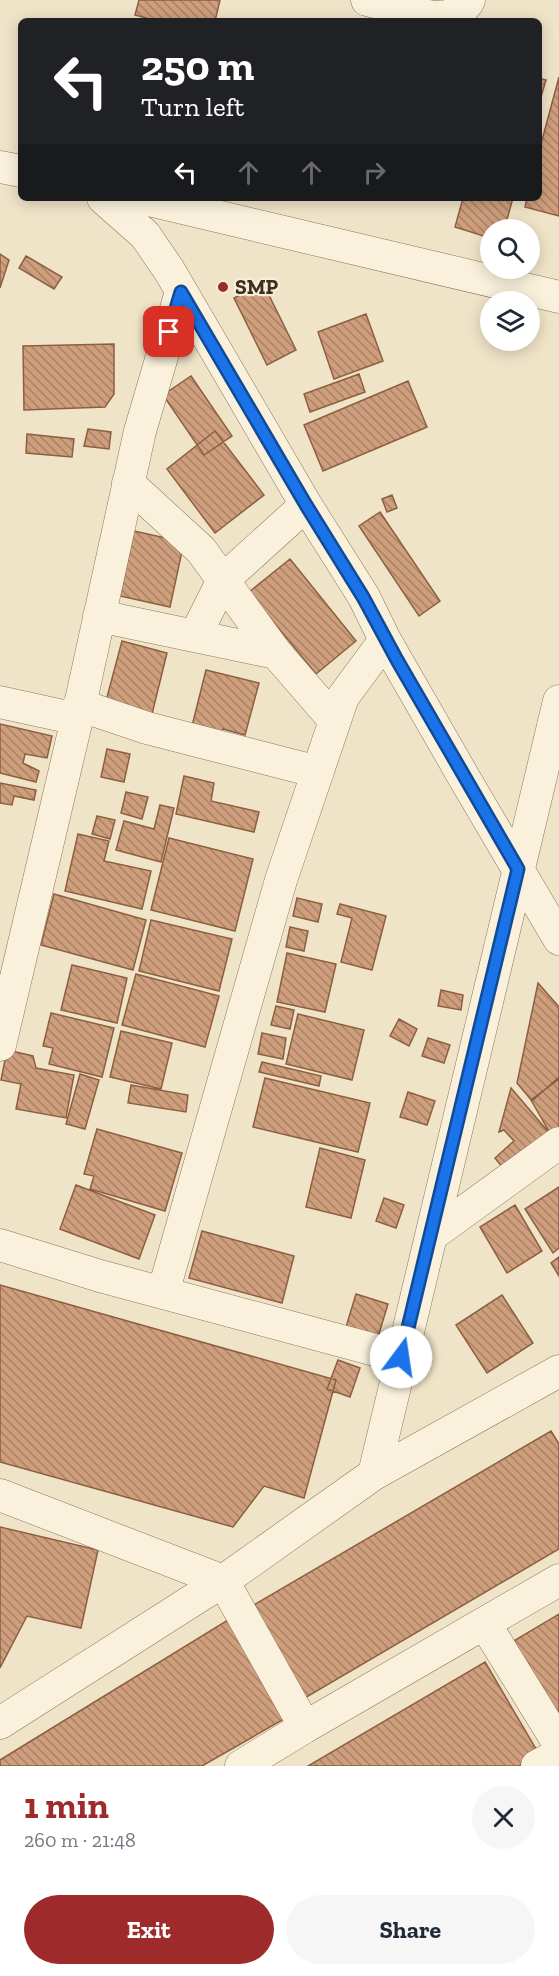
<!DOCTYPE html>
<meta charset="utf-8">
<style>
:root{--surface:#fff;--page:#f6f6f7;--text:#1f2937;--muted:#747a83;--accent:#9e2a2b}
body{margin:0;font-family:"Zilla Slab",serif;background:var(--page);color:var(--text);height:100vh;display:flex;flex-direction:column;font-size:22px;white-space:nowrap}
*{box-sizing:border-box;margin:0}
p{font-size:20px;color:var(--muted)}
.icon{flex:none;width:33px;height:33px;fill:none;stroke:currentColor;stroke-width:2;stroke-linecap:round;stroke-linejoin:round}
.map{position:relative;height:1766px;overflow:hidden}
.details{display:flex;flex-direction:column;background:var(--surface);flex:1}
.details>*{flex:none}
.guide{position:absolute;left:18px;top:18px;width:524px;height:183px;border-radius:9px;box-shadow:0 3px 15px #0003;background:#202124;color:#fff;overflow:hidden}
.buttons{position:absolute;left:480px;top:219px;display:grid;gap:12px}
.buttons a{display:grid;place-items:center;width:60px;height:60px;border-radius:50%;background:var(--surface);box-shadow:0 3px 15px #0003;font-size:30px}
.pin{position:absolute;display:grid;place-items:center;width:51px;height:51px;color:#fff;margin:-26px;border-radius:12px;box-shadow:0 3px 9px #0006}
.me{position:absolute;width:66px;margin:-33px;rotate:14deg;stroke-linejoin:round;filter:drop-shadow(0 0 4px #0008)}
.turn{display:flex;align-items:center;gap:21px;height:126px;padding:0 24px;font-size:27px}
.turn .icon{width:78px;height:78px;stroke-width:2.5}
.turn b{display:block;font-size:42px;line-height:51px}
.lanes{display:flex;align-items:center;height:57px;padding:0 24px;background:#0003;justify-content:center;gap:30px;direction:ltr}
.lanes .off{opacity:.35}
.round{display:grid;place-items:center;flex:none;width:63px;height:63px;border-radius:32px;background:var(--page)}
.summary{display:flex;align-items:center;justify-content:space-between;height:102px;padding:0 24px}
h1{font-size:36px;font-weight:700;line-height:45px;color:var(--accent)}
.action{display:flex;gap:12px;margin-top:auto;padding:12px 24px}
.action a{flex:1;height:69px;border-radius:36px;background:var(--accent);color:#fff;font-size:24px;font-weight:700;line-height:69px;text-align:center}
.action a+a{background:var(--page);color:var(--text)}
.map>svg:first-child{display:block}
.building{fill:url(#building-back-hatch);stroke:#8d5f41;stroke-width:1.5}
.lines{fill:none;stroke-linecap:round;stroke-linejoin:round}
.minor-casing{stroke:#8d765c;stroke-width:33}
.minor{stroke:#faf1dc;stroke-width:32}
.route-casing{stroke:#114b97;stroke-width:15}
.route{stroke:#1a73e8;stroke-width:10}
.poi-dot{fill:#9e2a2b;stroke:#f7eed8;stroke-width:2}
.labels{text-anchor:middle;stroke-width:4.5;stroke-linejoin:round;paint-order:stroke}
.poi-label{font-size:21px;font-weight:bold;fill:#3d2e20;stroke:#f7eed8;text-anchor:start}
</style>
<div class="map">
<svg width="559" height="1766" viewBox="0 0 559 1766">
<defs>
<pattern id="building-back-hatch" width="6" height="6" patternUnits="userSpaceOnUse" patternTransform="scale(1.5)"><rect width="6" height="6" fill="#cf9f7d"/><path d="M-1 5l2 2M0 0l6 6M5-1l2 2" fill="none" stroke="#a98266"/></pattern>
</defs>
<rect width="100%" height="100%" fill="#f0e4c8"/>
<path class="building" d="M 139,0 L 220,0 L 215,21 L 157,21 L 135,15 Z
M 559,77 L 559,216 L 525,207 L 527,198 L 538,198 L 538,155 Z
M 538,78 L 546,80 L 538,107 Z
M 463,198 L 513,198 L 504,230 L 490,230 L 490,238 L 455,227 Z
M 0,254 L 9,260 L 0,288 Z
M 26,256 L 62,277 L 54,289 L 19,268 Z
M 263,283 L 296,350 L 267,365 L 234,298 Z
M 366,314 L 383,361 L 334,379 L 318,332 Z
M 114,344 L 114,394 L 105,407 L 24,410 L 23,346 Z
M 359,374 L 365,392 L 310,412 L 304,394 Z
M 191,376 L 232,436 L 204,455 L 163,395 Z
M 408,381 L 427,427 L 323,471 L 304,425 Z
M 88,429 L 111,432 L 109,449 L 84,446 Z
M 215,431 L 264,495 L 215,533 L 167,469 Z
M 27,434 L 74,439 L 72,457 L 26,453 Z
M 392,495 L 397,508 L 387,512 L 382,499 Z
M 380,512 L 440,601 L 419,616 L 359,526 Z
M 134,531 L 184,542 L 170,607 L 120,596 Z
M 290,559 L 356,641 L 316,674 L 249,592 Z
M 122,641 L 167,653 L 152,714 L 106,701 Z
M 206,670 L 259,683 L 245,735 L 223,729 L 221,733 L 192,726 Z
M 0,724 L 52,736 L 47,758 L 25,754 L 23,763 L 39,771 L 36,782 L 0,773 Z
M 107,749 L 130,754 L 124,782 L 101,777 Z
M 184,776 L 214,783 L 211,801 L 259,812 L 254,832 L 176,814 Z
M 0,783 L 36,790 L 34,800 L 14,796 L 12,805 L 0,803 Z
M 126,792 L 148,797 L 142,819 L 121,813 Z
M 160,805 L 174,808 L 161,862 L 116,850 L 124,821 L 154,829 Z
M 97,816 L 115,820 L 110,839 L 92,834 Z
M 78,834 L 109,841 L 104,861 L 151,871 L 142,909 L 65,891 Z
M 169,838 L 253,859 L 235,931 L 151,910 Z
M 54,894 L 146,920 L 133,970 L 41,945 Z
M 297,898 L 322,904 L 318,922 L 293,916 Z
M 340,904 L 386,916 L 372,970 L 341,962 L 352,918 L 337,914 Z
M 151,920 L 232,939 L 219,991 L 139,971 Z
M 290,927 L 308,931 L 304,951 L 286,947 Z
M 287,953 L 336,964 L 325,1012 L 277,1002 Z
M 72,965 L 127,978 L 117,1023 L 61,1010 Z
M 136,974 L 219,996 L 205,1047 L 122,1025 Z
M 538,983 L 559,1007 L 559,1077 L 532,1101 L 517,1083 Z
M 441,990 L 463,995 L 461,1010 L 438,1006 Z
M 276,1006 L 294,1010 L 290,1029 L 271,1025 Z
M 51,1013 L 114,1028 L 102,1077 L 49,1064 L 53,1048 L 43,1046 Z
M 298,1014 L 364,1030 L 352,1080 L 286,1064 Z
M 399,1019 L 417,1029 L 409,1046 L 390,1036 Z
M 121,1031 L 172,1043 L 161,1089 L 110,1077 Z
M 262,1033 L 286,1038 L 283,1059 L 258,1054 Z
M 428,1038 L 450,1045 L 444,1063 L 422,1056 Z
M 7,1050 L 33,1056 L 36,1068 L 74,1075 L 66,1118 L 16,1109 L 21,1084 L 1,1080 Z
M 262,1062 L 321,1076 L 319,1086 L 259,1072 Z
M 80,1074 L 99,1080 L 85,1129 L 66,1124 Z
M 265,1078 L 370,1103 L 358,1152 L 253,1127 Z
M 559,1079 L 559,1130 L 551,1135 L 531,1100 Z
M 131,1085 L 188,1095 L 186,1112 L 128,1103 Z
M 511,1088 L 551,1135 L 507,1173 L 495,1158 L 514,1141 L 504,1130 L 499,1132 Z
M 408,1092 L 435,1101 L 427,1125 L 400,1117 Z
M 97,1129 L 182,1153 L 165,1211 L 90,1189 L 94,1176 L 84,1174 Z
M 320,1148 L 365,1160 L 351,1218 L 306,1207 Z
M 76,1185 L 155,1215 L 139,1259 L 60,1229 Z
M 559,1187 L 559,1248 L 553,1253 L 525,1209 Z
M 384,1198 L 404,1205 L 396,1228 L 376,1221 Z
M 515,1205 L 542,1251 L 507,1273 L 480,1227 Z
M 202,1231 L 294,1256 L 282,1303 L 189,1278 Z
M 559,1257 L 559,1276 L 551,1263 Z
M 0,1285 L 336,1380 L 304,1498 L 264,1486 L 233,1527 L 0,1462 Z
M 356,1294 L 388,1304 L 378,1337 L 346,1327 Z
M 502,1295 L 533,1343 L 487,1373 L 456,1325 Z
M 338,1360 L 360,1368 L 350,1397 L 327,1389 Z
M 551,1431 L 559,1444 L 559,1549 L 298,1702 L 247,1609 Z
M 0,1527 L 98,1550 L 81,1628 L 27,1616 L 0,1668 Z
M 559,1614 L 559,1722 L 512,1642 Z
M 236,1615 L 284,1719 L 202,1766 L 0,1766 L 0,1760 Z
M 485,1662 L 539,1754 L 519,1766 L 308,1766 Z"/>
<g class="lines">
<defs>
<path id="minor" d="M 367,0 C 388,5 416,16 437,17 C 448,18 465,10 469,0
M 0,167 L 21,171
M 103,198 L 145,235 L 169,270 L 306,505 L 364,597 L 385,640 L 466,781 L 559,939
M 140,198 L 559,297
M 128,483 L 201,550 L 276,653 L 335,721
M 99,616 L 276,653
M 195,636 L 223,580 L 306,505
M 559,701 L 374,1474 L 559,1371
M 0,702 L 77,719
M 79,705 L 147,728 L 318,772
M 0,1045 L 77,719 L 140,431 L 181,292
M 432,1235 L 559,1143
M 0,1245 L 100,1276 L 401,1357
M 163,1293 L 281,880 L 343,697 L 385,640
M 0,1495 L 223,1581 L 374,1474
M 485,1624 L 559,1744
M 0,1723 L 223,1581 L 305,1727
M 241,1766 L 305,1727 L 559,1580
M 537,1766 L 559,1754"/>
</defs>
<use href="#minor" class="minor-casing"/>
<use href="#minor" class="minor"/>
</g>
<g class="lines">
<defs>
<path id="route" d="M 169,332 L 181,292 L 306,505 L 363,597 L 397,660 L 518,869 L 401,1357"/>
</defs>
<use href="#route" class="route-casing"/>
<use href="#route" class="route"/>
</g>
<circle class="poi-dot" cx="223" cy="287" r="6"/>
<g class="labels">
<g class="poi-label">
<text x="235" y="294">SMP</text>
</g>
</g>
</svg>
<div class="buttons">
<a><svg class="icon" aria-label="search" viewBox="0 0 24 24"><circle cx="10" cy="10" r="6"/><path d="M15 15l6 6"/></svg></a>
<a><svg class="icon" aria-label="layers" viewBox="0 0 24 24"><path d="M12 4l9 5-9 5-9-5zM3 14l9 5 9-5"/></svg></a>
</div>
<div class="pin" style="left:169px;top:332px;background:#d93025"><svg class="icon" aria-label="arrive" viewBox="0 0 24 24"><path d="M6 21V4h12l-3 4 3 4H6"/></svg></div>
<svg class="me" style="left:401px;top:1357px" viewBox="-20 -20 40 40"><circle r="19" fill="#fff"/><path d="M0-13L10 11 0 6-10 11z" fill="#1a73e8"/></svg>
<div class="guide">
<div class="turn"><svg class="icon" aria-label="left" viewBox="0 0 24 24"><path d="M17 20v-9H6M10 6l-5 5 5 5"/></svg><div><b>250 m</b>Turn left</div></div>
<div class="lanes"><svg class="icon" aria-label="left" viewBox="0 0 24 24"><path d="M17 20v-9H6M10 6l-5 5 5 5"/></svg><svg class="icon off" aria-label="ahead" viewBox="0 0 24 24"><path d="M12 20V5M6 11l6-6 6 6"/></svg><svg class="icon off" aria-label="ahead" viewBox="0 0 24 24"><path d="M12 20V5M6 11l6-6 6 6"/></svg><svg class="icon off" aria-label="right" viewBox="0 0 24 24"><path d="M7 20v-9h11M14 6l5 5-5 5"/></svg></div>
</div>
</div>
<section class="details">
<div class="summary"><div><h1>1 min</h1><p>260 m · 21:48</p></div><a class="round"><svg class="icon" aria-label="close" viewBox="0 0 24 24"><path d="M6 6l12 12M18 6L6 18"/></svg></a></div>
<div class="action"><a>Exit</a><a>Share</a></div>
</section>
